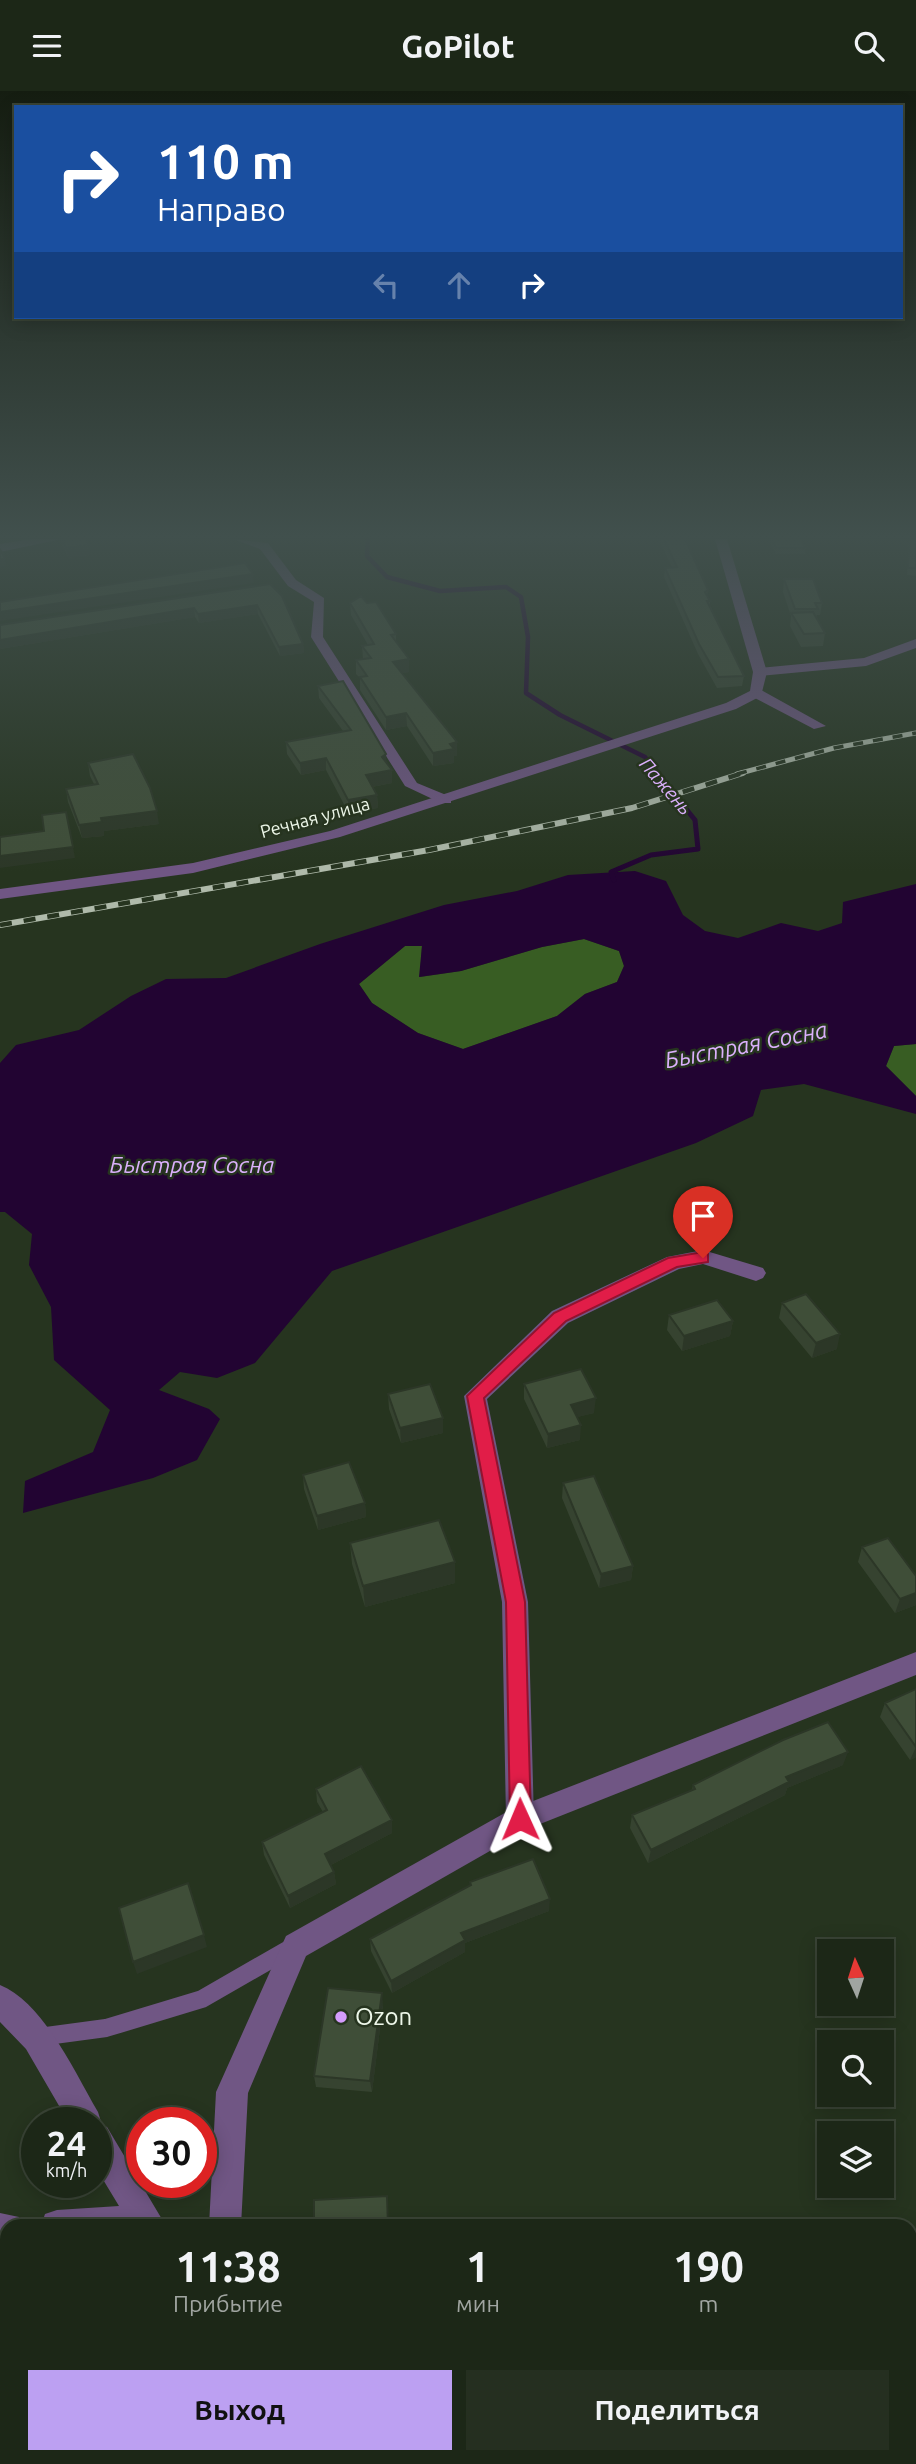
<!DOCTYPE html>
<html lang="ru">
<meta charset="utf-8">
<style>
:root{--surface:#1c2717;--page:#252f20;--text:#f1f3f6;--muted:#a0a5a1;--line:#3a4436;--accent:#bca0f2}
body{margin:0;font-family:Ubuntu,sans-serif;background:var(--page);color:var(--text);height:100vh;display:flex;flex-direction:column;font-size:26px;white-space:nowrap}
*{box-sizing:border-box;margin:0}
p{font-size:23px;color:var(--muted)}
.icon{flex:none;width:38px;height:38px;fill:none;stroke:currentColor;stroke-width:2;stroke-linecap:round;stroke-linejoin:round}
.map{position:relative;flex:1;overflow:hidden}
.panel{position:absolute;left:0px;top:2128px;width:917px;height:245px;display:flex;flex-direction:column;background:var(--surface);border-radius:21px 21px 0 0;box-shadow:0 4px 18px #0003,0 0 0 2px var(--line)}
.panel>*{flex:none}
.top-card{position:absolute;left:14px;top:14px;width:889px;height:214px;border-radius:0px;box-shadow:0 4px 18px #0003,0 0 0 2px var(--line);background:#1a4fa0;color:#fff;overflow:hidden}
.needle{width:46px;rotate:357deg}
.buttons{position:absolute;left:817px;top:1848px;display:grid;gap:14px}
.buttons a{display:grid;place-items:center;width:77px;height:77px;border-radius:0px;background:var(--surface);box-shadow:0 4px 18px #0003,0 0 0 2px var(--line);font-size:35px}
.speed{position:absolute;left:21px;top:2016px;display:flex;gap:14px;font-size:35px;font-weight:700;text-align:center}
.speed>*{display:grid;place-content:center;width:91px;height:91px;border-radius:50%;background:var(--surface);box-shadow:0 4px 18px #0003,0 0 0 2px var(--line);line-height:1}
.speed small{font-size:18px;font-weight:400}
.speed .limit{border:10px solid #d22;background:#fff;color:#111}
.pin{position:absolute;display:grid;place-items:center;width:60px;height:60px;color:#fff;margin:-72px -30px;border-radius:50% 50% 50% 0;rotate:-45deg;box-shadow:0 0 7px #0007}
.pin .icon{rotate:45deg}
.me{position:absolute;width:77px;margin:-38px;rotate:359deg;stroke-linejoin:round;filter:drop-shadow(0 0 5px #0008)}
.turn{display:flex;align-items:center;gap:24px;height:147px;padding:0 28px;font-size:32px}
.turn .icon{width:91px;height:91px;stroke-width:2.5}
.turn b{display:block;font-size:49px;line-height:60px}
.lanes{display:flex;align-items:center;height:66px;padding:0 28px;background:#0003;justify-content:center;gap:35px;direction:ltr}
.lanes .off{opacity:.35}
.eta{display:flex;justify-content:space-evenly;align-items:center;height:119px;text-align:center}
.eta b{font-size:42px;font-weight:700;line-height:49px}
.primary-button{display:flex;gap:14px;margin-top:auto;padding:14px 28px}
.primary-button a{flex:1;height:80px;border-radius:0px;background:var(--accent);color:#111;font-size:28px;font-weight:700;line-height:80px;text-align:center}
.primary-button a+a{background:var(--page);color:var(--text)}
header{display:flex;justify-content:space-between;align-items:center;height:91px;padding:0 28px;background:var(--surface);font-size:32px;font-weight:700}
.map>svg:first-child{display:block}
.green{fill:#385d23}
.water{fill:#220432;fill-rule:evenodd}
.lines{fill:none;stroke-linecap:round;stroke-linejoin:round}
.stream-far1{stroke:#220432;stroke-width:4.5}
.stream{stroke:#220432;stroke-width:5}
.service{stroke:#705684;stroke-width:18}
.minor{fill:#705684;fill-rule:evenodd}
.tertiary{fill:#705684;fill-rule:evenodd}
.rail-far1-casing{stroke:#afbaaa;stroke-width:5}
.rail-casing{stroke:#afbaaa;stroke-width:6}
.rail-far1{stroke:#26341f;stroke-width:3.5;stroke-dasharray:10;stroke-linecap:butt}
.rail{stroke:#26341f;stroke-width:4.5;stroke-dasharray:12;stroke-linecap:butt}
.wall{fill:#364330}
.shaded-wall{fill:#2c3727}
.building{fill:#3f4e38;stroke:#2c3727;stroke-width:2}
.route{fill:#e11d48;stroke:#92132f;stroke-width:2}
.poi-dot{fill:#d49cfc;stroke:#26341f;stroke-width:2.5}
.labels{text-anchor:middle;stroke-width:5;stroke-linejoin:round;paint-order:stroke}
.far-street-label{font-size:18px;fill:#edf7e9;stroke:#26341f}
.far-water-label{font-size:19px;font-style:italic;fill:#dbb0fc;stroke:#26341f}
.water-label{font-size:23px;font-style:italic;fill:#dbb0fc;stroke:#26341f}
.near-poi-label{font-size:24px;fill:#edf7e9;stroke:#26341f;text-anchor:start}
</style>
<header><svg class="icon" aria-label="menu" viewBox="0 0 24 24"><path d="M4 6h16M4 12h16M4 18h16"/></svg>GoPilot<svg class="icon" aria-label="search" viewBox="0 0 24 24"><circle cx="10" cy="10" r="6"/><path d="M15 15l6 6"/></svg></header>
<div class="map">
<svg width="916" height="2373" viewBox="0 0 916 2373">
<rect width="100%" height="100%" fill="#26341f"/>
<path class="green" d="M 584,848 L 619,860 L 624,875 L 617,891 L 585,903 L 557,925 L 463,958 L 418,942 L 372,912 L 359,893 L 405,855 L 422,854 L 420,886 L 461,880 L 542,856 Z
M 916,953 L 916,1005 L 886,975 L 894,955 Z"/>
<path class="water" d="M 635,780 L 666,790 L 683,824 L 705,840 L 738,847 L 781,832 L 818,840 L 842,832 L 843,811 L 916,793 L 916,953 L 894,955 L 886,975 L 916,1005 L 916,1023 L 804,993 L 761,999 L 753,1025 L 696,1052 L 332,1180 L 255,1272 L 217,1287 L 180,1281 L 159,1299 L 209,1318 L 220,1328 L 197,1369 L 153,1387 L 23,1422 L 25,1390 L 93,1361 L 110,1319 L 54,1269 L 51,1216 L 29,1174 L 32,1143 L 5,1121 L 0,1121 L 0,972 L 16,954 L 79,939 L 131,905 L 166,888 L 226,887 L 320,853 L 444,814 L 517,800 L 568,784 ZM 584,848 L 619,860 L 624,875 L 617,891 L 585,903 L 557,925 L 463,958 L 418,942 L 372,912 L 359,893 L 405,855 L 422,855 L 419,886 L 461,880 L 542,856 Z"/>
<g class="lines">
<path class="stream-far1" d="M 368,448 L 367,465 L 387,486 L 440,500 L 506,496 L 521,506 L 528,546 L 526,602 L 560,624 L 645,666 L 659,683"/>
<path class="stream" d="M 614,789 L 611,781 L 651,764 L 698,758 L 695,729 L 657,682"/>
<path class="service" d="M 39,1946 L 106,1937 L 202,1908 L 289,1858"/>
<path class="minor" d="M 31,448 L 62,448 L 0,461 L 0,453 Z
M 233,448 L 268,452 L 296,489 L 324,507 L 323,546 L 417,692 L 451,706 L 451,712 L 441,712 L 405,695 L 311,546 L 314,511 L 288,495 L 260,458 Z
M 916,548 L 916,557 L 866,575 L 760,585 L 753,581 L 760,577 L 864,567 Z
M 751,599 L 761,599 L 826,635 L 814,638 L 751,605 Z
M 703,1159 L 763,1177 L 766,1182 L 763,1187 L 756,1190 L 703,1173 L 679,1178 L 568,1232 L 487,1308 L 528,1511 L 534,1728 L 530,1737 L 520,1741 L 510,1737 L 506,1728 L 502,1511 L 464,1305 L 552,1220 L 667,1166 Z
M 0,1894 C 44,1912 75,1982 98,2021 L 102,2034 L 107,2036 L 166,2135 L 41,2135 L 45,2123 L 57,2119 L 119,2115 L 96,2077 L 96,2032 L 69,2032 L 26,1958 L 0,1931 Z
M 0,2122 L 19,2126 L 22,2135 L 7,2135 L 7,2154 L 0,2154 Z"/>
<path class="tertiary" d="M 715,448 L 727,448 L 767,581 L 761,605 L 736,618 L 340,746 L 193,782 L 0,808 L 0,798 L 193,772 L 330,740 L 726,612 L 750,600 L 753,581 Z
M 916,1561 L 916,1584 L 530,1737 L 306,1865 L 248,2002 L 241,2135 L 209,2135 L 216,2001 L 286,1845 L 510,1719 Z
M 207,2366 L 243,2366 L 243,2373 L 207,2373 Z"/>
<defs>
<path id="rail-far1" d="M 737,683 L 834,657 L 916,642"/>
<path id="rail" d="M 0,834 L 429,759 L 632,717 L 743,682"/>
</defs>
<use href="#rail-far1" class="rail-far1-casing"/>
<use href="#rail" class="rail-casing"/>
<use href="#rail-far1" class="rail-far1"/>
<use href="#rail" class="rail"/>
</g>
<path class="wall" d="M 60,448 L 86,448 L 90,464 L 68,467 Z
M 648,448 L 685,448 L 708,499 L 707,504 L 710,510 L 710,515 L 744,585 L 742,595 L 717,597 L 698,563 L 664,486 L 665,477 L 672,476 L 659,449 Z
M 768,448 L 801,448 L 805,457 L 805,463 L 776,463 Z
M 909,448 L 916,448 L 916,485 L 907,484 Z
M 784,488 L 822,512 L 820,524 L 817,524 L 816,527 L 825,542 L 823,555 L 801,556 L 790,535 L 791,525 L 783,501 Z
M 270,493 L 303,553 L 304,562 L 280,565 L 258,523 L 199,532 L 195,526 L 0,558 L 0,534 Z
M 350,512 L 367,512 L 396,543 L 396,551 L 409,581 L 402,582 L 457,665 L 454,665 L 454,672 L 433,675 L 407,635 L 386,639 L 360,599 L 360,587 L 356,583 L 356,569 L 363,568 L 362,555 L 368,554 L 351,524 Z
M 318,595 L 387,672 L 392,692 L 372,696 L 377,704 L 378,717 L 348,721 L 326,679 L 301,684 L 287,663 L 286,651 L 343,640 L 319,607 Z
M 88,672 L 159,733 L 104,740 L 104,745 L 82,747 L 68,711 L 66,698 L 94,693 L 90,685 Z
M 782,1212 L 837,1258 L 812,1267 L 779,1227 Z
M 669,1224 L 733,1230 L 730,1245 L 682,1260 L 667,1239 Z
M 524,1293 L 594,1322 L 577,1326 L 580,1349 L 547,1357 L 524,1308 Z
M 388,1303 L 443,1342 L 401,1352 L 389,1318 Z
M 303,1384 L 365,1412 L 366,1426 L 318,1439 L 304,1398 Z
M 563,1392 L 633,1475 L 631,1489 L 599,1497 L 562,1407 Z
M 350,1452 L 455,1492 L 365,1516 L 352,1473 Z
M 862,1456 L 916,1485 L 916,1514 L 895,1522 L 858,1471 Z
M 916,1598 L 916,1666 L 910,1669 L 880,1626 L 885,1612 Z
M 843,1674 L 787,1697 L 785,1704 L 648,1772 L 630,1737 L 632,1724 L 692,1699 L 693,1694 Z
M 316,1698 L 392,1742 L 331,1774 L 334,1781 L 336,1793 L 290,1817 L 264,1764 L 262,1751 L 323,1721 L 317,1711 Z
M 470,1791 L 549,1820 L 465,1852 L 465,1861 L 392,1902 L 371,1860 L 370,1848 L 470,1795 Z
M 383,1914 L 372,2001 L 316,1996 L 314,1985 Z"/>
<path class="shaded-wall" d="M 89,454 L 90,464 L 68,467 L 66,457 Z
M 0,468 L 5,468 L 6,475 L 0,476 Z
M 253,483 L 254,492 L 0,530 L 0,521 Z
M 257,514 L 258,523 L 199,532 L 198,523 Z
M 194,517 L 195,526 L 0,558 L 0,549 Z
M 303,553 L 304,562 L 280,565 L 279,556 Z
M 409,568 L 409,581 L 394,584 L 393,571 Z
M 406,622 L 407,635 L 386,639 L 386,626 Z
M 457,651 L 457,665 L 454,665 L 454,672 L 433,675 L 433,662 L 450,653 Z
M 386,663 L 387,675 L 382,666 Z
M 326,667 L 326,679 L 301,684 L 300,672 Z
M 392,679 L 392,692 L 366,697 L 366,684 Z
M 377,704 L 378,717 L 348,721 L 348,709 Z
M 157,720 L 159,733 L 104,740 L 104,745 L 82,747 L 79,734 L 101,727 Z
M 73,756 L 75,767 L 0,777 L 0,765 Z
M 733,1230 L 730,1245 L 682,1260 L 684,1245 Z
M 840,1243 L 837,1258 L 812,1267 L 816,1252 Z
M 596,1307 L 594,1322 L 570,1328 L 571,1314 Z
M 443,1327 L 443,1342 L 401,1352 L 400,1337 Z
M 581,1334 L 580,1349 L 547,1357 L 548,1343 Z
M 365,1412 L 366,1426 L 318,1439 L 317,1425 Z
M 455,1471 L 455,1492 L 365,1516 L 363,1495 Z
M 633,1475 L 631,1489 L 599,1497 L 601,1483 Z
M 916,1502 L 916,1514 L 895,1522 L 900,1508 Z
M 916,1656 L 916,1666 L 910,1669 Z
M 848,1661 L 843,1674 L 787,1697 L 785,1704 L 648,1772 L 651,1759 L 786,1686 Z
M 392,1729 L 392,1742 L 327,1776 L 325,1763 Z
M 334,1781 L 336,1793 L 290,1817 L 288,1805 Z
M 550,1808 L 549,1820 L 465,1852 L 465,1861 L 392,1902 L 391,1890 L 461,1842 Z
M 204,1844 L 207,1856 L 137,1883 L 133,1871 Z
M 382,1902 L 383,1914 L 372,2001 L 370,1990 Z
M 7,2226 L 7,2237 L 0,2240 L 0,2229 Z"/>
<path class="building" d="M 62,448 L 86,448 L 89,454 L 66,457 Z
M 664,448 L 685,448 L 708,499 L 705,501 L 710,510 L 707,510 L 744,585 L 718,586 L 699,553 L 665,477 L 677,476 Z
M 772,448 L 801,448 L 805,457 L 776,457 Z
M 910,448 L 916,448 L 916,477 L 908,477 Z
M 0,458 L 5,468 L 0,468 Z
M 245,472 L 253,483 L 0,521 L 0,511 Z
M 784,488 L 813,488 L 822,512 L 815,512 L 818,518 L 795,518 Z
M 270,493 L 282,505 L 303,553 L 279,556 L 257,514 L 198,523 L 194,517 L 0,549 L 0,534 Z
M 361,505 L 367,512 L 376,511 L 396,543 L 391,544 L 409,568 L 393,571 L 457,651 L 450,653 L 454,658 L 433,662 L 406,622 L 386,626 L 360,586 L 367,585 L 356,569 L 371,567 L 362,555 L 374,553 L 350,512 Z
M 813,521 L 825,542 L 804,543 L 791,522 Z
M 343,590 L 386,663 L 382,666 L 392,679 L 366,684 L 377,704 L 348,709 L 326,667 L 300,672 L 286,651 L 351,639 L 318,595 Z
M 133,663 L 150,697 L 157,720 L 101,727 L 102,731 L 79,734 L 66,698 L 98,693 L 88,672 Z
M 66,721 L 73,756 L 0,765 L 0,746 L 44,740 L 42,724 Z
M 806,1203 L 840,1243 L 816,1252 L 782,1212 Z
M 717,1209 L 733,1230 L 684,1245 L 669,1224 Z
M 581,1278 L 596,1307 L 571,1314 L 581,1334 L 548,1343 L 524,1293 Z
M 430,1293 L 443,1327 L 400,1337 L 388,1303 Z
M 349,1371 L 365,1412 L 317,1425 L 303,1384 Z
M 594,1385 L 633,1475 L 601,1483 L 563,1392 Z
M 439,1429 L 455,1471 L 363,1495 L 350,1452 Z
M 888,1447 L 916,1485 L 916,1502 L 900,1508 L 862,1456 Z
M 916,1598 L 916,1656 L 885,1612 Z
M 828,1631 L 848,1661 L 786,1686 L 789,1691 L 651,1759 L 632,1724 L 695,1698 L 693,1694 L 783,1649 Z
M 361,1675 L 392,1729 L 325,1763 L 334,1781 L 288,1805 L 262,1751 L 327,1719 L 316,1698 Z
M 533,1768 L 550,1808 L 461,1842 L 465,1849 L 391,1890 L 370,1848 L 471,1794 L 470,1791 Z
M 188,1792 L 204,1844 L 133,1871 L 119,1817 Z
M 328,1897 L 382,1902 L 370,1990 L 314,1985 Z
M 387,2105 L 388,2135 L 314,2135 L 314,2109 Z
M 7,2150 L 7,2226 L 0,2229 L 0,2152 Z"/>
<linearGradient id="sky" x2="0" y2="1"><stop stop-color="#151d11"/><stop offset="0.57" stop-color="#41504d"/><stop offset="1" stop-color="#41504d" stop-opacity="0"/></linearGradient>
<rect width="916" height="781" fill="url(#sky)"/>
<path class="route" d="M 703,1161 L 708,1163 L 708,1171 L 677,1176 L 566,1230 L 484,1307 L 525,1511 L 531,1728 L 528,1735 L 520,1738 L 513,1735 L 510,1728 L 506,1511 L 467,1305 L 554,1222 L 668,1167 Z"/>
<circle class="poi-dot" cx="341" cy="1926" r="7"/>
<g class="labels">
<g class="far-street-label">
<text transform="translate(315 727) rotate(-15)" y="6">Речная улица</text>
</g>
<g class="far-water-label">
<text transform="translate(666 695) rotate(49)" y="7">Пажень</text>
</g>
<g class="water-label">
<text transform="translate(746 954) rotate(-11)" y="8">Быстрая Сосна</text>
<text x="192" y="1082">Быстрая Сосна</text>
</g>
<g class="near-poi-label">
<text x="355" y="1934">Ozon</text>
</g>
</g>
</svg>
<div class="buttons">
<a><svg class="needle" viewBox="-14 -14 28 28"><path d="M0-13l5 13h-10z" fill="#e53935"/><path d="M0 13l5-13h-10z" fill="#a0a5a1"/></svg></a>
<a><svg class="icon" aria-label="search" viewBox="0 0 24 24"><circle cx="10" cy="10" r="6"/><path d="M15 15l6 6"/></svg></a>
<a><svg class="icon" aria-label="layers" viewBox="0 0 24 24"><path d="M12 4l9 5-9 5-9-5zM3 14l9 5 9-5"/></svg></a>
</div>
<div class="speed"><div>24<small>km/h</small></div><div class="limit">30</div></div>
<div class="pin" style="left:703px;top:1167px;background:#d93025"><svg class="icon" aria-label="arrive" viewBox="0 0 24 24"><path d="M6 21V4h12l-3 4 3 4H6"/></svg></div>
<svg class="me" style="left:520px;top:1728px" viewBox="-20 -20 40 40"><path d="M0-17L14 15 0 8-14 15z" fill="#e11d48" stroke="#fff" stroke-width="4"/></svg>
<div class="top-card">
<div class="turn"><svg class="icon" aria-label="right" viewBox="0 0 24 24"><path d="M7 20v-9h11M14 6l5 5-5 5"/></svg><div><b>110 m</b>Направо</div></div>
<div class="lanes"><svg class="icon off" aria-label="left" viewBox="0 0 24 24"><path d="M17 20v-9H6M10 6l-5 5 5 5"/></svg><svg class="icon off" aria-label="ahead" viewBox="0 0 24 24"><path d="M12 20V5M6 11l6-6 6 6"/></svg><svg class="icon" aria-label="right" viewBox="0 0 24 24"><path d="M7 20v-9h11M14 6l5 5-5 5"/></svg></div>
</div>
<section class="panel">
<div class="eta">
<div><b>11:38</b><p>Прибытие</p></div>
<div><b>1</b><p>мин</p></div>
<div><b>190</b><p>m</p></div>
</div>
<div class="primary-button"><a>Выход</a><a>Поделиться</a></div>
</section>
</div>
